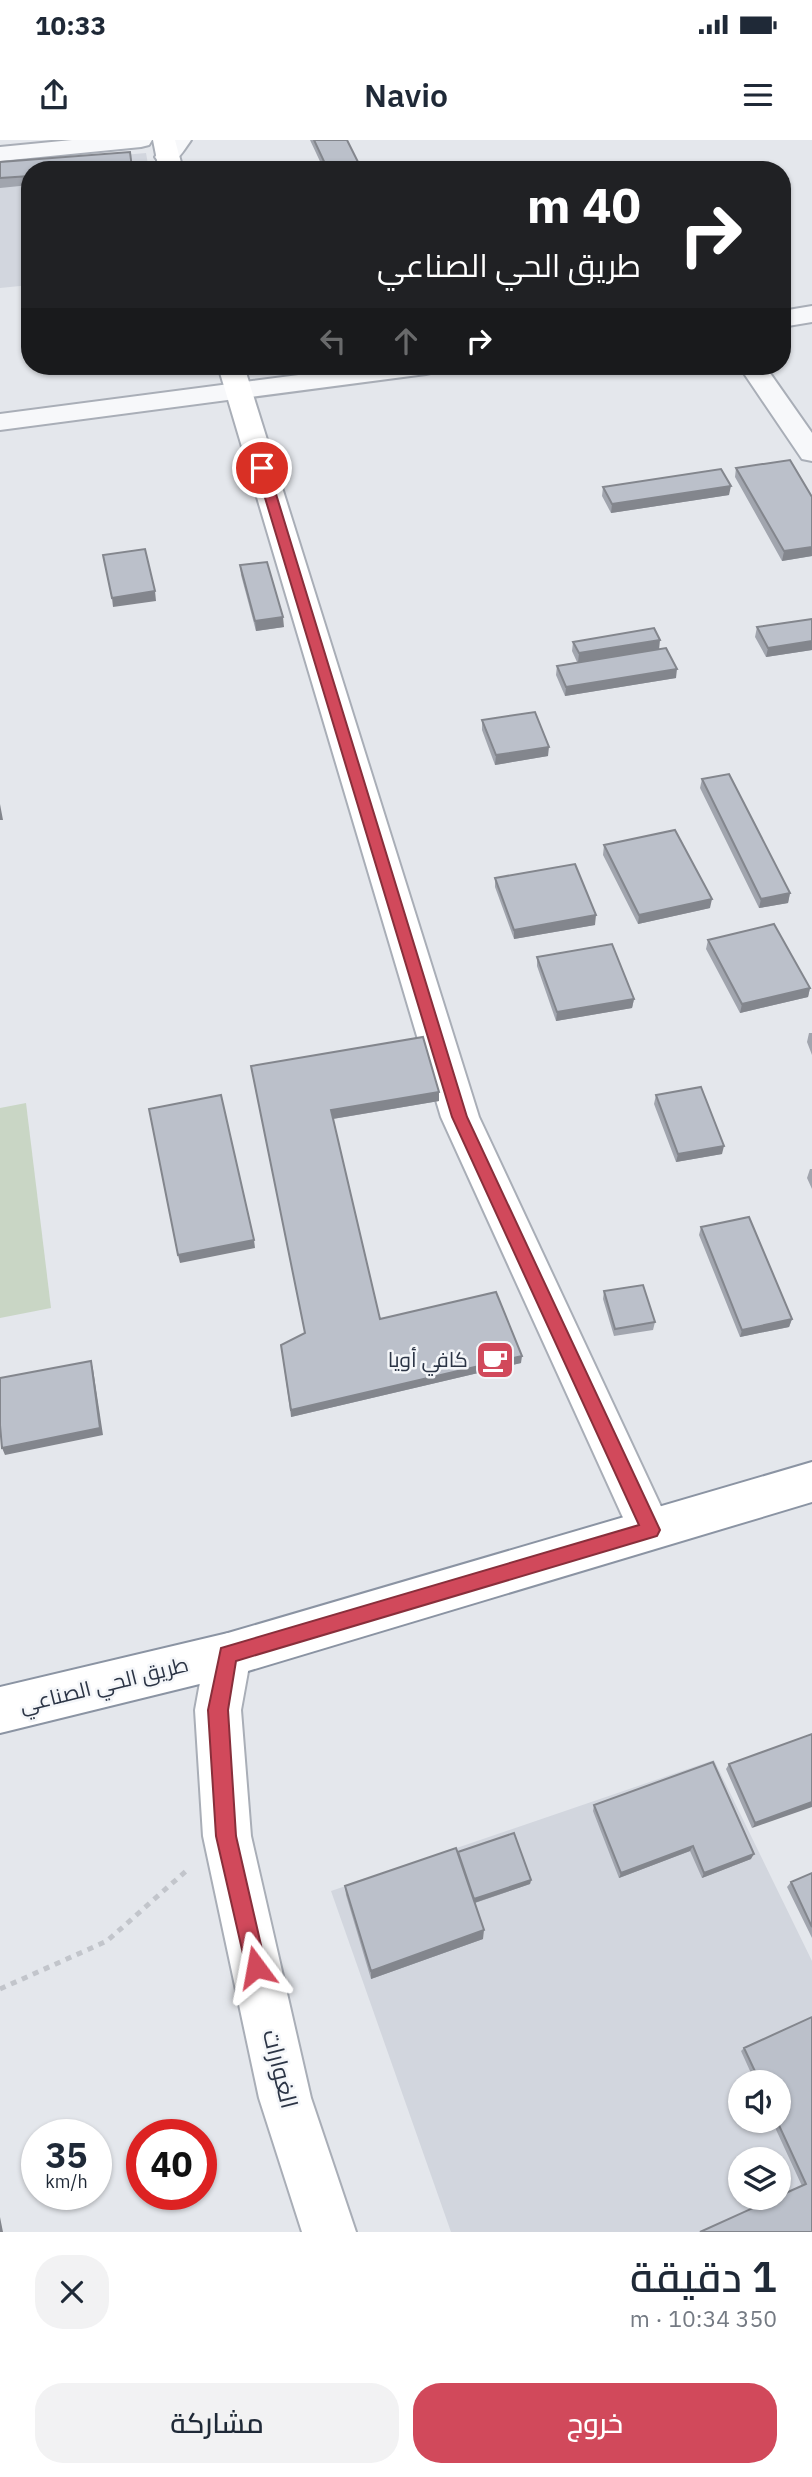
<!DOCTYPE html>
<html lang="ar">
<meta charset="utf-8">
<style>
:root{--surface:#fff;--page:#f2f2f3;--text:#1f2937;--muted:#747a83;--accent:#d1495b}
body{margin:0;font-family:"IBM Plex Sans",Cairo,sans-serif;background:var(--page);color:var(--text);direction:rtl;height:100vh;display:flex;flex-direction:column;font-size:26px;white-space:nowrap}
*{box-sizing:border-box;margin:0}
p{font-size:23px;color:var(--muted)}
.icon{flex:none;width:38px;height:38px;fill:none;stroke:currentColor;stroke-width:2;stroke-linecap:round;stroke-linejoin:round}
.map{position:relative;height:2092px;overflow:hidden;direction:ltr}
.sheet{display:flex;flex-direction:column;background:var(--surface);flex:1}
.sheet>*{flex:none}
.banner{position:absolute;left:21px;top:21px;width:770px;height:214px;border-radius:28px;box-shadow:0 2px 5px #0004;direction:rtl;background:#202124;color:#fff;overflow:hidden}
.controls{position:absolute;left:728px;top:1930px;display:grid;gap:14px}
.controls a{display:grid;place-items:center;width:63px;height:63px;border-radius:50%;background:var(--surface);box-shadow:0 2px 5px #0004;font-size:35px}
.speed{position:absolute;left:21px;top:1979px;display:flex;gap:14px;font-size:35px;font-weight:700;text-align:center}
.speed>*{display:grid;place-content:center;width:91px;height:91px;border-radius:50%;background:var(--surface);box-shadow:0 2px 5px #0004;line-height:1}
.speed small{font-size:18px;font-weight:400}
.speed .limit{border:10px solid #d22;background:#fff;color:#111}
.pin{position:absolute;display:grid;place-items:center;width:60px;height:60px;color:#fff;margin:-30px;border:4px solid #fff;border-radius:50%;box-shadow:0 2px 7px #0007}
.me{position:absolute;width:77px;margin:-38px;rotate:347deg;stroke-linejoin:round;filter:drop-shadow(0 0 5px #0008)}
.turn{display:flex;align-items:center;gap:24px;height:147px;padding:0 35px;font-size:32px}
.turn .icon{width:91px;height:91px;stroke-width:2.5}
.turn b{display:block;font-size:49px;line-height:60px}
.lanes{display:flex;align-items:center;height:66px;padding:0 35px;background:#0003;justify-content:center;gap:35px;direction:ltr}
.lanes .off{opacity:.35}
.round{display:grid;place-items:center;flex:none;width:74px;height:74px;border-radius:28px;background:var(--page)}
.overview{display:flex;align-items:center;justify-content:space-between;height:119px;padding:0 35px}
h1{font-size:42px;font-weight:600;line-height:52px}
.button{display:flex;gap:14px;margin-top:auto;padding:14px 35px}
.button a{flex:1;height:80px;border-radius:28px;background:var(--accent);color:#fff;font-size:28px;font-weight:600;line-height:80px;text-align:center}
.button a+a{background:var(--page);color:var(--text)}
.status{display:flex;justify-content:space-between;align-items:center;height:49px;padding:0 35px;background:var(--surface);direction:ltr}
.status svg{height:19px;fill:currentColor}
header{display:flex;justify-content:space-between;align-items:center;height:91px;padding:0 35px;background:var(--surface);font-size:32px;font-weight:600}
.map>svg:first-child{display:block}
.built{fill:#d2d6de;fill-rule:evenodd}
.green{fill:#c9d6c5}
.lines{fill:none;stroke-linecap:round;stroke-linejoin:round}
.street-casing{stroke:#a9aeb7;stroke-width:4}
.secondary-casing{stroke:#a9aeb7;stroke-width:4}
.highway-casing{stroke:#8b94a3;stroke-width:4}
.path{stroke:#c2c5cb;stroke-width:5;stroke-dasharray:6 6;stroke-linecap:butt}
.street{fill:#f7f8fa;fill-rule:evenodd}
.secondary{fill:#fff;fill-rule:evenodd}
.highway{fill:#fff;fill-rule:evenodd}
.wall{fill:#a1a5ae}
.shaded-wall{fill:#83868d}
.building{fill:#bbc0ca;stroke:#83868d;stroke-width:2}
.route{fill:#d1495b;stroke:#882f3b;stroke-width:2}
.labels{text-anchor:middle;stroke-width:5;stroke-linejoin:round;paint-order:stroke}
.poi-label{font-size:21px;fill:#2b3445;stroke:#f4f6f9;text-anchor:end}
.street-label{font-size:21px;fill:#2b3445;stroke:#f4f6f9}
.near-street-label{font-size:24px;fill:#2b3445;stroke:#f4f6f9}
</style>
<div class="status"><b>10:33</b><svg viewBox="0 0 49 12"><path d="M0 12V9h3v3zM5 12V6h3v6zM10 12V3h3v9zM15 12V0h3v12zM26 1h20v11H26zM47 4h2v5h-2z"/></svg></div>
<header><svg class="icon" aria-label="menu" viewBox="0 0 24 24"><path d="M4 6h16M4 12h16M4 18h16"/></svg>Navio<svg class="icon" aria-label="share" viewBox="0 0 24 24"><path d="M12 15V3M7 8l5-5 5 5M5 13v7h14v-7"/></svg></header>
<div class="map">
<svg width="812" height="2092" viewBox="0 0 812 2092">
<rect width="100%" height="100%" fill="#e4e7ec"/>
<path class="built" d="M 146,13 L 149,30 L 30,30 L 30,145 L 0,148 L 0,26 Z
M 714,1620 L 812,1821 L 812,2092 L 451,2092 L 331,1751 ZM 740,1942 L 779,1942 L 779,1981 L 740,1981 ZM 740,2020 L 779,2020 L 779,2058 L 740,2058 Z"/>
<path class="green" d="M 26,963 L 51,1168 L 0,1178 L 0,968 Z"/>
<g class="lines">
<defs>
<path id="street" d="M 72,0 L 152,0 L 149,5 L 141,7 L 0,21 L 0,7 Z
M 168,0 L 191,0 C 182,13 176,26 159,22 L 155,17 Z
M 812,166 L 812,182 L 782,187 L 782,171 Z
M 368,226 L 439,226 L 435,232 L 426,234 L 0,290 L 0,274 Z
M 739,226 L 765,226 L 812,293 L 812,321 L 802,319 Z"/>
<path id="secondary" d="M 153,0 L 175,0 L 183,30 L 159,30 Z
M 218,226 L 244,226 L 479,977 L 672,1390 L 665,1404 L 650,1410 L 635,1404 L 441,977 Z
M 228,1493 L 244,1499 L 251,1515 L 241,1570 L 251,1696 L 311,1958 L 356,2092 L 302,2092 L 259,1958 L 203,1696 L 195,1570 L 205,1515 L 212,1499 Z"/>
<path id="highway" d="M 812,1322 L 812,1362 L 228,1537 L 0,1593 L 0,1547 L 228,1493 Z"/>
</defs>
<use href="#street" class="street-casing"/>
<use href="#secondary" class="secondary-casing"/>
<use href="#highway" class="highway-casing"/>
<path class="path" d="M 0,1849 L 107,1801 L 186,1731"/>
<use href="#street" class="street"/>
<use href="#secondary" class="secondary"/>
<use href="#highway" class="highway"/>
</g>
<path class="wall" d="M 310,0 L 347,0 L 362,30 L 324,30 Z
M 130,12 L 132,30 L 30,30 L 30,45 L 0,48 L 0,22 Z
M 736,328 L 812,357 L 812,416 L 782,421 L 735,337 Z
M 603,347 L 729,355 L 611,373 L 602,356 Z
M 240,425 L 284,487 L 256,491 L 241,435 Z
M 812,479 L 812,510 L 766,517 L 755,497 L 757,487 Z
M 573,502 L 659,509 L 676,538 L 565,556 L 556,535 L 557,526 L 577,522 L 572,511 Z
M 482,580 L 548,616 L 495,625 L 482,590 Z
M 702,639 L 790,753 L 788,763 L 759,768 L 700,648 Z
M 604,705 L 710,768 L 638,784 L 603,715 Z
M 495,738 L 595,785 L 514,799 L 495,747 Z
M 708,800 L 810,848 L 808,857 L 740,873 L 706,809 Z
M 537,817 L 634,859 L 632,868 L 556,881 L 537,826 Z
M 809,893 L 812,893 L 812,915 L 807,902 Z
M 251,926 L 439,961 L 333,979 L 380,1179 L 521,1223 L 291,1277 L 281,1205 L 305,1194 Z
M 656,955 L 722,1014 L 676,1022 L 654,964 Z
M 810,1029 L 812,1029 L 812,1049 L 807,1038 Z
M 701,1087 L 792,1179 L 789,1187 L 740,1197 L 699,1095 Z
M 604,1151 L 655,1182 L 653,1190 L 614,1196 L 603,1159 Z
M 812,1594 L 752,1688 L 726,1629 L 729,1624 Z
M 594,1665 L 751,1719 L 702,1738 L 690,1711 L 619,1738 L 593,1671 Z
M 458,1712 L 531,1740 L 530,1744 L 475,1763 L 483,1799 L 371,1839 L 346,1755 L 345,1746 Z
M 812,1733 L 812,1798 L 787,1747 L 791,1742 Z
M 812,1877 L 812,2092 L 802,2046 L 772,1981 L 779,1981 L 779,1942 L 755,1942 L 741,1911 L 744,1908 Z"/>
<path class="shaded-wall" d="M 731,346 L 729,355 L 611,373 L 612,364 Z
M 812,407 L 812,416 L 782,421 L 784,411 Z
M 155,451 L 156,461 L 113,467 L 112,458 Z
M 283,477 L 284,487 L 256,491 L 255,481 Z
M 660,500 L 659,510 L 578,523 L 579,513 Z
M 812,501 L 812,510 L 766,517 L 768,508 Z
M 677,529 L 676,538 L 565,556 L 566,547 Z
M 549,607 L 548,616 L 495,625 L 496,615 Z
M 0,664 L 3,680 L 0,680 Z
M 790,753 L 788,763 L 759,768 L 761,759 Z
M 712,759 L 710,768 L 638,784 L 639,775 Z
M 596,775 L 595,785 L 514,799 L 514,790 Z
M 810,848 L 808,857 L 740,873 L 742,864 Z
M 634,859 L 632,868 L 556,881 L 557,872 Z
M 439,952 L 439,961 L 332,979 L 331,970 Z
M 724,1006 L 722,1014 L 676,1022 L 678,1014 Z
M 254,1100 L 255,1108 L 180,1123 L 178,1115 Z
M 792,1179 L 789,1187 L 740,1197 L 742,1190 Z
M 522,1216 L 521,1223 L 291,1277 L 291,1270 Z
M 91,1221 L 93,1229 L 103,1295 L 5,1315 L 2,1308 Z
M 812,1662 L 812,1667 L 752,1688 L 755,1683 Z
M 693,1706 L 690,1711 L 619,1738 L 621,1733 Z
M 754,1714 L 751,1719 L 702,1738 L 704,1733 Z
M 531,1740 L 530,1744 L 471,1764 L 472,1760 Z
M 484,1790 L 483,1799 L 371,1839 L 371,1831 Z
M 0,2077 L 3,2092 L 0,2092 Z"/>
<path class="building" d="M 314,0 L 347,0 L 362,30 L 328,30 Z
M 130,12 L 132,28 L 105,30 L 30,30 L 30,36 L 0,38 L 0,22 Z
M 790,320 L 812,357 L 812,407 L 784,411 L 736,328 Z
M 721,329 L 731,346 L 612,364 L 603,347 Z
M 145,409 L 155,451 L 112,458 L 103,415 Z
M 267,422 L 283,477 L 255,481 L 240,425 Z
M 812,479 L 812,501 L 768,508 L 757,487 Z
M 654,488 L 660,500 L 579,513 L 573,502 Z
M 666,508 L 677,529 L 566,547 L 557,526 Z
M 535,572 L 549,607 L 496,615 L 482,580 Z
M 729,634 L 790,753 L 761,759 L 702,639 Z
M 675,690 L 712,759 L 639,775 L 604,705 Z
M 575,724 L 596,775 L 514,790 L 495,738 Z
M 774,784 L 810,848 L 742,864 L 708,800 Z
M 612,804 L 634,859 L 557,872 L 537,817 Z
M 423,897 L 439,952 L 331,970 L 380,1179 L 496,1152 L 522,1216 L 291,1270 L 281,1205 L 305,1193 L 251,926 Z
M 701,947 L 724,1006 L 678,1014 L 656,955 Z
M 221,955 L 254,1100 L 178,1115 L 149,969 Z
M 749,1077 L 792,1179 L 742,1190 L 701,1087 Z
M 643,1145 L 655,1182 L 615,1189 L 604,1151 Z
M 91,1221 L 100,1288 L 2,1308 L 0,1285 L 0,1238 Z
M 812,1594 L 812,1662 L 755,1683 L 729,1624 Z
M 713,1622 L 754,1714 L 704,1733 L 693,1706 L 621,1733 L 594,1665 Z
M 514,1693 L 531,1740 L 474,1759 L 458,1712 Z
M 456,1708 L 484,1790 L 371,1831 L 345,1746 Z
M 812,1733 L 812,1787 L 791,1742 Z
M 812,1877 L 812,2092 L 700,2092 L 775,2058 L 779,2058 L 779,2056 L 806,2044 L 777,1981 L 779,1981 L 779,1942 L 760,1942 L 744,1908 Z"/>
<path class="route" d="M 262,325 L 268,328 L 467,977 L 660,1390 L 657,1396 L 650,1398 L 236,1521 L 228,1570 L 236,1696 L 266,1827 L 263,1834 L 256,1837 L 249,1834 L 246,1827 L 216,1696 L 208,1570 L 221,1508 L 639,1385 L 452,977 L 256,328 Z"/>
<defs>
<symbol id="cafe-square" viewBox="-11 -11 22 22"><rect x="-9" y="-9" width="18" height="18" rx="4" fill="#d1495b" stroke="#f4f6f9"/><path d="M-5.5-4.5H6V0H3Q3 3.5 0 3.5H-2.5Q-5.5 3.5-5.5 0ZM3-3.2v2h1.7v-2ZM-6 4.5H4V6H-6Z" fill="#fff"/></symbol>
</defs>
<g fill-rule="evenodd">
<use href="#cafe-square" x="473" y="1198" width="44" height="44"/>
</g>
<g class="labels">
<g class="poi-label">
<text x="468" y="1227">كافي أويا</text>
</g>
<g class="street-label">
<text transform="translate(104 1545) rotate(-14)" y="7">طريق الحي الصناعي</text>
</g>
<g class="near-street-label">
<text transform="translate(280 1929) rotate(76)" y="8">الغوارات</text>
</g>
</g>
</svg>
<div class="controls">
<a><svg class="icon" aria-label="sound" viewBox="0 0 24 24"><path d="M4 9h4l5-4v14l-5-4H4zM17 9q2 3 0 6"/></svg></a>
<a><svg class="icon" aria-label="layers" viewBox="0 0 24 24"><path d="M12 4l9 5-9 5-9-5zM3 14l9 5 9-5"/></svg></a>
</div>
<div class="speed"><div>35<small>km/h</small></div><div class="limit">40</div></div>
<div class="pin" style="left:262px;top:328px;background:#d93025"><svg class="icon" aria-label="arrive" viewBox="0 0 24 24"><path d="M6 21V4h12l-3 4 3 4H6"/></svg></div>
<svg class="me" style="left:256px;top:1827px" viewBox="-20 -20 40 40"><path d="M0-17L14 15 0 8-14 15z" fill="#d1495b" stroke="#fff" stroke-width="4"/></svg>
<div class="banner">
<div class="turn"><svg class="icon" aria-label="right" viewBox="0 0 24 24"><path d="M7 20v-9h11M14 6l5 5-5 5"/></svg><div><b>40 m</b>طريق الحي الصناعي</div></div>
<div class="lanes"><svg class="icon off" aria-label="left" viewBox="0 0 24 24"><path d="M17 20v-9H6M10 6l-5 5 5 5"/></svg><svg class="icon off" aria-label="ahead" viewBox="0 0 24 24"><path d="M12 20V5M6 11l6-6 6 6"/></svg><svg class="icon" aria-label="right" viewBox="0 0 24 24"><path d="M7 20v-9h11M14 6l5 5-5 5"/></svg></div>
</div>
</div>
<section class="sheet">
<div class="overview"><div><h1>1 دقيقة</h1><p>350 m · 10:34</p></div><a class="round"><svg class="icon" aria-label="close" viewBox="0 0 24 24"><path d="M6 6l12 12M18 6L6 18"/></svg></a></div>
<div class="button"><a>خروج</a><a>مشاركة</a></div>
</section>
